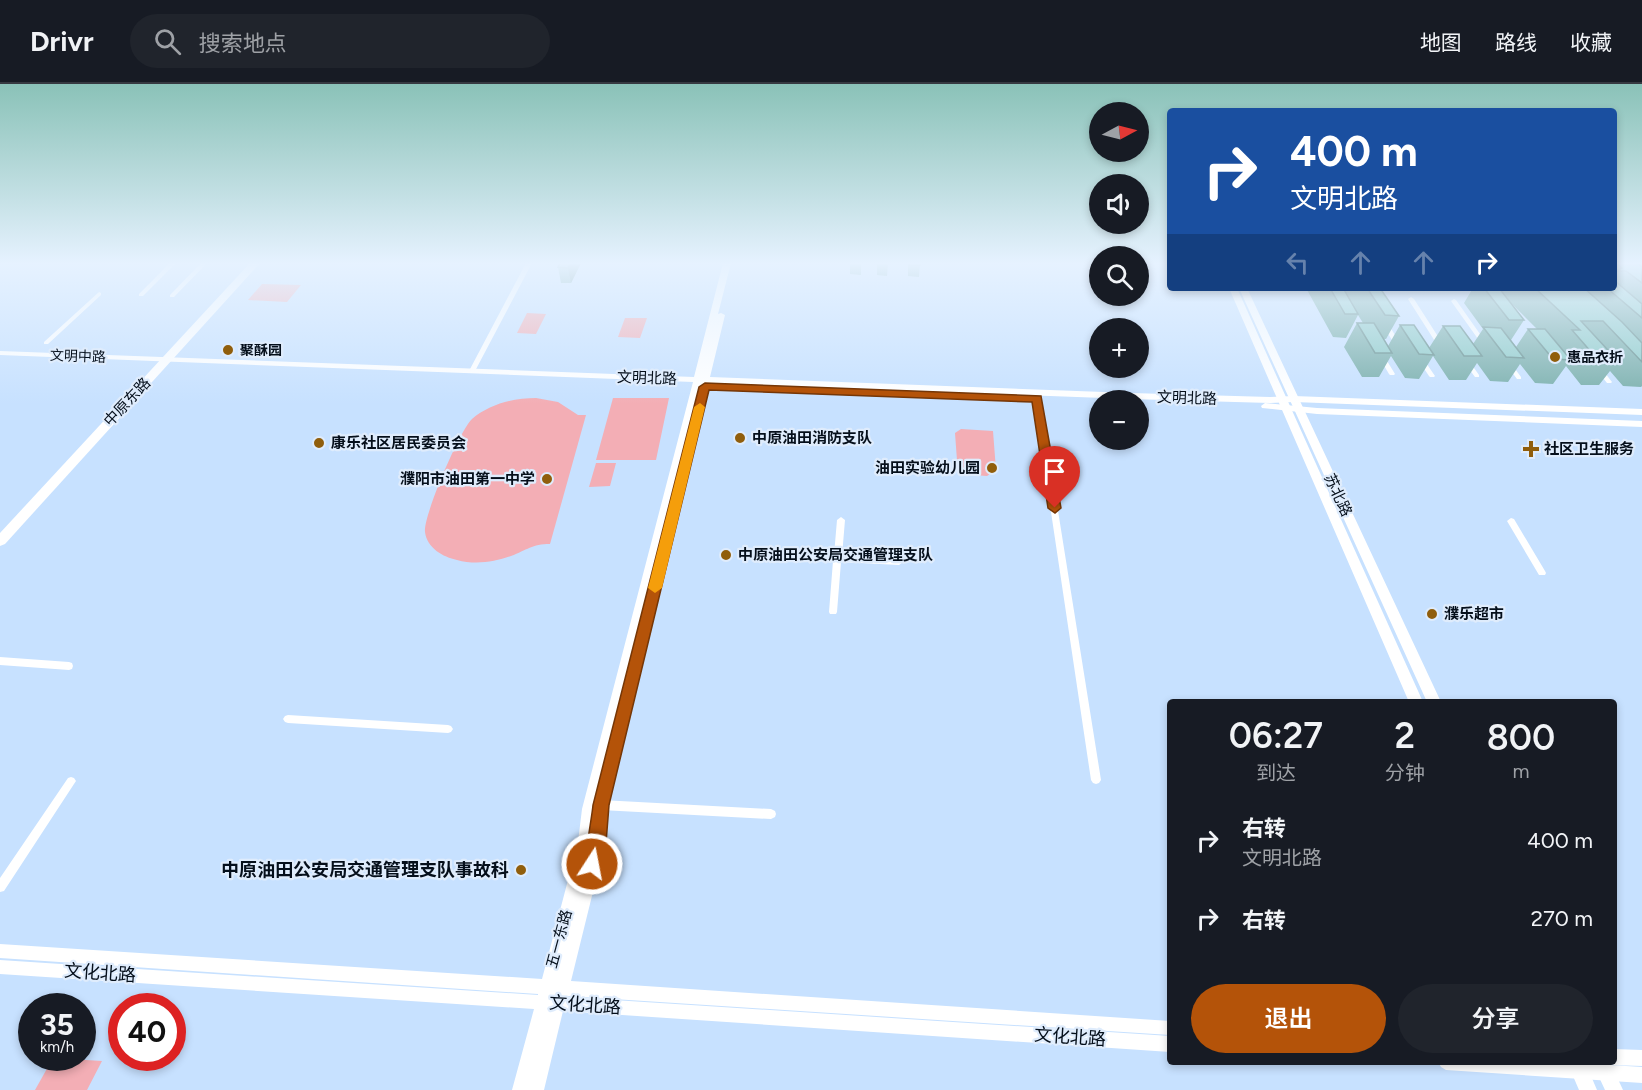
<!DOCTYPE html>
<html lang="zh">
<meta charset="utf-8">
<style>
:root{--surface:#171b24;--page:#20242c;--text:#f1f3f6;--muted:#9ea1a6;--line:#363941;--accent:#b45309}
body{margin:0;font-family:Figtree,"Noto Sans SC",sans-serif;background:var(--page);color:var(--text);height:100vh;display:flex;flex-direction:column;font-size:22px;white-space:nowrap}
*{box-sizing:border-box;margin:0}
p{font-size:20px;color:var(--muted)}
.icon{flex:none;width:33px;height:33px;fill:none;stroke:currentColor;stroke-width:2;stroke-linecap:round;stroke-linejoin:round}
.map{position:relative;flex:1;overflow:hidden}
.side{position:absolute;left:1167px;top:615px;width:450px;height:366px;display:flex;flex-direction:column;background:var(--surface);border-radius:6px;box-shadow:0 3px 9px #0003}
.side>*{flex:none}
.top-card{position:absolute;left:1167px;top:24px;width:450px;height:183px;border-radius:6px;box-shadow:0 3px 9px #0003;background:#1a4fa0;color:#fff;overflow:hidden}
.needle{width:39px;rotate:83deg}
.buttons{position:absolute;left:1089px;top:18px;display:grid;gap:12px}
.buttons a{display:grid;place-items:center;width:60px;height:60px;border-radius:50%;background:var(--surface);box-shadow:0 3px 9px #0003;font-size:30px}
.speed{position:absolute;left:18px;top:909px;display:flex;gap:12px;font-size:30px;font-weight:700;text-align:center}
.speed>*{display:grid;place-content:center;width:78px;height:78px;border-radius:50%;background:var(--surface);box-shadow:0 3px 9px #0003;line-height:1}
.speed small{font-size:15px;font-weight:400}
.speed .limit{border:9px solid #d22;background:#fff;color:#111}
.pin{position:absolute;display:grid;place-items:center;width:51px;height:51px;color:#fff;margin:-62px -26px;border-radius:50% 50% 50% 0;rotate:-45deg;box-shadow:0 0 6px #0007}
.pin .icon{rotate:45deg}
.me{position:absolute;width:66px;margin:-33px;rotate:11deg;stroke-linejoin:round;filter:drop-shadow(0 0 4px #0008)}
.turn{display:flex;align-items:center;gap:21px;height:126px;padding:0 24px;font-size:27px}
.turn .icon{width:78px;height:78px;stroke-width:2.5}
.turn b{display:block;font-size:42px;line-height:51px}
.lanes{display:flex;align-items:center;height:57px;padding:0 24px;background:#0003;justify-content:center;gap:30px;direction:ltr}
.lanes .off{opacity:.35}
.eta{display:flex;justify-content:space-evenly;align-items:center;height:102px;text-align:center}
.eta b{font-size:36px;font-weight:600;line-height:42px}
.button{display:flex;gap:12px;margin-top:auto;padding:12px 24px}
.button a{flex:1;height:69px;border-radius:36px;background:var(--accent);color:#fff;font-size:24px;font-weight:600;line-height:69px;text-align:center}
.button a+a{background:var(--page);color:var(--text)}
ul{padding:0;list-style:none}
li{display:flex;align-items:center;gap:18px;height:78px;padding:0 24px}
li div{flex:1}
li b{display:block;font-size:22px}
li em{font-style:normal}
header{display:flex;align-items:center;gap:36px;box-sizing:border-box;height:84px;padding:0 30px;background:var(--surface);border-bottom:2px solid var(--line)}
header strong{font-size:28px}
nav{display:flex;gap:33px;margin-inline-start:auto;font-size:21px}
.search{width:420px;height:54px;background:var(--page);display:flex;align-items:center;gap:15px;box-sizing:border-box;padding:0 21px;border-radius:33px;color:var(--muted);font-size:22px}
.map>svg:first-child{display:block}
.green{fill:#f3aeb5}
.lines{fill:none;stroke-linecap:round;stroke-linejoin:round}
.minor{fill:#fff;fill-rule:evenodd}
.tertiary{fill:#fff;fill-rule:evenodd}
.secondary{fill:#fff;fill-rule:evenodd}
.primary{fill:#fff;fill-rule:evenodd}
.wall{fill:#7aafac;fill-rule:evenodd}
.shaded-wall{fill:#638e8c}
.building{fill:#8ecbc8;stroke:#638e8c;stroke-width:1.5}
.route{fill:#b45309;stroke:#753606;stroke-width:1.5}
.slow{fill:#f59e0b}
.poi-dot{fill:#905e0c;stroke:#dfecfc;stroke-width:2}
.labels{text-anchor:middle;stroke-width:4.5;stroke-linejoin:round;paint-order:stroke}
.far-poi-label{font-size:14px;font-weight:bold;fill:#050f1b;stroke:#dfecfc;text-anchor:start}
.far-street-label{font-size:14px;fill:#050f1b;stroke:#dfecfc}
.street-label{font-size:15px;fill:#050f1b;stroke:#dfecfc}
.poi-label{font-size:15px;font-weight:bold;fill:#050f1b;stroke:#dfecfc;text-anchor:start}
.near-poi-label{font-size:18px;font-weight:bold;fill:#050f1b;stroke:#dfecfc;text-anchor:end}
.near-street-label{font-size:18px;fill:#050f1b;stroke:#dfecfc}
</style>
<header>
<strong>Drivr</strong>
<div class="search"><svg class="icon" aria-label="search" viewBox="0 0 24 24"><circle cx="10" cy="10" r="6"/><path d="M15 15l6 6"/></svg>搜索地点</div>
<nav><a>地图</a><a>路线</a><a>收藏</a></nav>
</header>
<div class="map">
<svg width="1642" height="1006" viewBox="0 0 1642 1006">
<rect width="100%" height="100%" fill="#c7e1ff"/>
<path class="green" d="M 262,200 L 301,201 L 287,218 L 248,216 Z
M 527,229 L 546,230 L 536,250 L 517,249 Z
M 625,234 L 647,234 L 640,254 L 618,253 Z
M 536,314 L 558,318 L 578,331 L 586,331 L 550,460 C 532,460 527,466 511,472 C 495,478 475,481 457,476 C 443,473 427,464 425,448 C 423,432 460,346 472,335 C 490,320 514,314 536,314 Z
M 613,314 L 669,314 L 656,376 L 596,376 Z
M 961,345 L 993,347 L 996,386 L 987,392 L 958,390 L 955,349 Z
M 596,379 L 616,379 L 610,402 L 589,403 Z
M 53,974 L 102,977 L 87,1006 L 35,1006 Z"/>
<g class="lines">
<path class="minor" d="M 170,179 L 176,179 L 143,212 L 139,212 L 139,210 Z
M 201,179 L 207,179 L 174,213 L 170,213 L 170,211 Z
M 526,179 L 532,179 L 475,287 L 472,289 L 470,288 L 469,287 Z
M 1439,204 L 1446,204 L 1443,206 Z
M 99,208 L 101,209 L 101,211 L 48,260 L 44,260 L 44,258 Z
M 1411,213 L 1414,215 L 1444,262 L 1443,263 L 1441,264 L 1438,262 L 1408,215 Z
M 1454,215 L 1456,216 L 1487,260 L 1487,262 L 1483,262 L 1451,217 Z
M 1384,236 L 1387,238 L 1401,261 L 1400,262 L 1396,262 L 1395,261 L 1381,238 Z
M 1382,271 L 1384,272 L 1395,290 L 1394,291 L 1390,291 L 1389,290 L 1379,273 Z
M 1420,272 L 1422,273 L 1435,292 L 1434,293 L 1430,293 L 1429,292 L 1417,274 Z
M 1467,276 L 1469,277 L 1479,291 L 1479,293 L 1475,293 L 1464,278 Z
M 1508,277 L 1510,278 L 1521,293 L 1521,295 L 1517,295 L 1506,280 L 1506,278 Z
M 1599,283 L 1601,284 L 1612,298 L 1611,299 L 1607,299 L 1596,285 L 1597,284 Z
M 1037,312 L 1040,314 L 1101,696 L 1099,699 L 1096,700 L 1093,699 L 1091,696 L 1034,314 Z
M 841,433 L 845,436 L 842,472 L 899,475 L 903,478 L 899,481 L 841,478 L 837,528 L 836,530 L 830,530 L 829,528 L 833,477 L 778,474 L 774,471 L 778,468 L 834,471 L 837,436 Z
M 1511,434 L 1514,435 L 1545,487 L 1546,489 L 1545,491 L 1539,491 L 1507,437 Z
M 0,573 L 69,578 L 72,579 L 73,582 L 72,585 L 69,586 L 0,581 Z
M 288,631 L 448,641 L 451,642 L 453,645 L 451,648 L 448,649 L 288,639 L 285,638 L 283,635 L 285,632 Z
M 71,693 L 74,694 L 76,697 L 74,700 L 4,807 L 0,808 L 0,794 L 68,694 Z
M 601,716 L 771,725 L 775,727 L 776,730 L 775,733 L 771,735 L 601,726 L 597,724 L 596,721 L 597,718 Z"/>
<path class="tertiary" d="M 723,179 L 731,179 L 718,230 L 721,229 L 725,231 L 710,293 L 1131,309 L 1270,313 L 1294,312 L 1642,325 L 1642,331 L 1294,318 L 1270,319 L 1131,315 L 709,299 L 607,721 L 605,759 L 571,897 L 1170,937 L 1170,951 L 567,912 L 567,913 L 1170,952 L 1170,968 L 563,927 L 544,1006 L 528,1006 L 548,926 L 528,1006 L 512,1006 L 534,925 L 0,890 L 0,876 L 538,911 L 538,910 L 0,874 L 0,860 L 542,895 L 578,758 L 582,725 L 693,298 L 0,271 L 0,267 L 694,293 Z
M 1265,319 L 1317,324 L 1642,337 L 1642,343 L 1317,330 L 1262,324 L 1261,322 Z
M 1614,965 L 1642,966 L 1642,982 L 1614,981 L 1609,978 L 1614,978 Z
M 1438,978 L 1562,978 L 1642,983 L 1642,999 L 1446,986 L 1441,983 Z"/>
<path class="secondary" d="M 1229,204 L 1237,204 L 1423,618 L 1409,618 Z
M 1239,204 L 1247,204 L 1441,618 L 1427,618 Z
M 1567,978 L 1585,978 L 1597,1006 L 1579,1006 Z
M 1592,978 L 1610,978 L 1623,1006 L 1605,1006 Z"/>
<path class="primary" d="M 250,179 L 260,179 L 5,460 L 0,462 L 0,449 Z"/>
</g>
<path class="wall" d="M 581,179 L 571,199 L 561,199 L 558,183 Z
M 850,179 L 861,179 L 861,191 L 850,190 Z
M 877,179 L 888,179 L 887,192 L 877,191 Z
M 908,179 L 920,179 L 919,193 L 908,192 Z
M 1614,179 L 1642,179 L 1642,302 L 1641,303 L 1623,302 L 1610,287 L 1599,301 L 1581,301 L 1566,282 L 1553,300 L 1535,299 L 1520,280 L 1508,298 L 1490,297 L 1477,279 L 1466,296 L 1449,296 L 1433,272 L 1419,295 L 1405,294 L 1391,272 L 1379,293 L 1362,293 L 1344,263 L 1357,239 L 1363,239 L 1358,231 L 1346,254 L 1333,253 L 1306,204 L 1380,204 L 1399,232 L 1386,255 L 1384,255 L 1388,262 L 1400,241 L 1429,264 L 1443,242 L 1473,260 L 1483,245 L 1464,219 L 1473,204 L 1614,204 ZM 1509,217 L 1537,245 L 1528,245 L 1516,263 L 1511,256 L 1524,236 Z"/>
<path class="shaded-wall" d="M 570,179 L 581,179 L 571,199 L 568,184 Z"/>
<path class="building" d="M 560,179 L 570,179 L 568,184 L 558,183 Z
M 909,179 L 920,179 L 920,181 L 909,181 Z
M 1617,179 L 1637,179 L 1642,183 L 1642,199 L 1626,187 L 1614,187 L 1614,186 L 1615,187 L 1622,184 Z
M 1614,196 L 1642,220 L 1642,234 L 1607,204 L 1614,204 Z
M 1330,204 L 1343,204 L 1358,230 L 1345,230 Z
M 1367,204 L 1380,204 L 1399,232 L 1385,231 Z
M 1484,204 L 1499,204 L 1524,236 L 1509,236 Z
M 1535,204 L 1584,204 L 1622,238 L 1642,259 L 1642,278 L 1603,237 L 1581,237 L 1618,277 L 1599,277 L 1572,246 L 1580,246 Z
M 1357,239 L 1374,239 L 1392,269 L 1375,269 Z
M 1400,241 L 1414,241 L 1434,271 L 1419,270 Z
M 1443,242 L 1460,242 L 1482,272 L 1464,272 Z
M 1483,243 L 1501,244 L 1524,274 L 1506,273 Z
M 1528,245 L 1545,245 L 1571,276 L 1553,275 Z"/>
<linearGradient id="sky" x2="0" y2="1"><stop stop-color="#8ac2b8"/><stop offset="0.56" stop-color="#e6f2ff"/><stop offset="1" stop-color="#e6f2ff" stop-opacity="0"/></linearGradient>
<rect width="1642" height="320" fill="url(#sky)"/>
<path class="route" d="M 705,299 L 1041,312 L 1061,424 L 1055,429 L 1048,424 L 1032,318 L 709,306 L 609,721 L 606,759 L 598,786 L 592,788 L 586,786 C 583,778 592,734 593,721 L 699,303 Z"/>
<path class="slow" d="M 700,319 L 705,323 L 662,504 L 655,509 L 648,504 L 694,323 Z"/>
<g class="poi-dot">
<circle cx="228" cy="266" r="6"/>
<circle cx="1555" cy="273" r="6"/>
<circle cx="740" cy="354" r="6"/>
<circle cx="319" cy="359" r="6"/>
<path d="M1528 356h6v6h6v6h-6v6h-6v-6h-6v-6h6z"/>
<circle cx="992" cy="384" r="6"/>
<circle cx="547" cy="395" r="6"/>
<circle cx="726" cy="471" r="6"/>
<circle cx="1432" cy="530" r="6"/>
<circle cx="521" cy="786" r="6"/>
</g>
<g class="labels">
<g class="far-poi-label">
<text x="240" y="271">聚酥园</text>
<text x="1567" y="278">惠品衣折</text>
</g>
<g class="far-street-label">
<text transform="translate(78 272) rotate(2)" y="5">文明中路</text>
</g>
<g class="street-label">
<text transform="translate(647 294) rotate(2)" y="5">文明北路</text>
<text transform="translate(1187 314) rotate(2)" y="5">文明北路</text>
<text transform="translate(127 318) rotate(-47)" y="5">中原东路</text>
<text transform="translate(1338 411) rotate(65)" y="5">苏北路</text>
<text transform="translate(559 855) rotate(-75)" y="5">五一东路</text>
</g>
<g class="poi-label">
<text x="752" y="359">中原油田消防支队</text>
<text x="331" y="364">康乐社区居民委员会</text>
<text x="1544" y="370">社区卫生服务</text>
<text x="980" y="389" text-anchor="end">油田实验幼儿园</text>
<text x="535" y="400" text-anchor="end">濮阳市油田第一中学</text>
<text x="738" y="476">中原油田公安局交通管理支队</text>
<text x="1444" y="535">濮乐超市</text>
</g>
<g class="near-poi-label">
<text x="509" y="792">中原油田公安局交通管理支队事故科</text>
</g>
<g class="near-street-label">
<text transform="translate(100 889) rotate(4)" y="6">文化北路</text>
<text transform="translate(585 921) rotate(4)" y="6">文化北路</text>
<text transform="translate(1070 953) rotate(4)" y="6">文化北路</text>
</g>
</g>
</svg>
<div class="buttons">
<a><svg class="needle" viewBox="-14 -14 28 28"><path d="M0-13l5 13h-10z" fill="#e53935"/><path d="M0 13l5-13h-10z" fill="#9ea1a6"/></svg></a>
<a><svg class="icon" aria-label="sound" viewBox="0 0 24 24"><path d="M4 9h4l5-4v14l-5-4H4zM17 9q2 3 0 6"/></svg></a>
<a><svg class="icon" aria-label="search" viewBox="0 0 24 24"><circle cx="10" cy="10" r="6"/><path d="M15 15l6 6"/></svg></a>
<a>+</a>
<a>−</a>
</div>
<div class="speed"><div>35<small>km/h</small></div><div class="limit">40</div></div>
<div class="pin" style="left:1055px;top:424px;background:#d93025"><svg class="icon" aria-label="arrive" viewBox="0 0 24 24"><path d="M6 21V4h12l-3 4 3 4H6"/></svg></div>
<svg class="me" style="left:592px;top:780px" viewBox="-20 -20 40 40"><circle r="17" fill="#b45309" stroke="#fff" stroke-width="3"/><path d="M0-11L8 9 0 5-8 9z" fill="#fff"/></svg>
<div class="top-card">
<div class="turn"><svg class="icon" aria-label="right" viewBox="0 0 24 24"><path d="M7 20v-9h11M14 6l5 5-5 5"/></svg><div><b>400 m</b>文明北路</div></div>
<div class="lanes"><svg class="icon off" aria-label="left" viewBox="0 0 24 24"><path d="M17 20v-9H6M10 6l-5 5 5 5"/></svg><svg class="icon off" aria-label="ahead" viewBox="0 0 24 24"><path d="M12 20V5M6 11l6-6 6 6"/></svg><svg class="icon off" aria-label="ahead" viewBox="0 0 24 24"><path d="M12 20V5M6 11l6-6 6 6"/></svg><svg class="icon" aria-label="right" viewBox="0 0 24 24"><path d="M7 20v-9h11M14 6l5 5-5 5"/></svg></div>
</div>
<section class="side">
<div class="eta">
<div><b>06:27</b><p>到达</p></div>
<div><b>2</b><p>分钟</p></div>
<div><b>800</b><p>m</p></div>
</div>
<ul>
<li><svg class="icon" aria-label="right" viewBox="0 0 24 24"><path d="M7 20v-9h11M14 6l5 5-5 5"/></svg><div><b>右转</b><p>文明北路</p></div><em>400 m</em></li>
<li><svg class="icon" aria-label="right" viewBox="0 0 24 24"><path d="M7 20v-9h11M14 6l5 5-5 5"/></svg><div><b>右转</b></div><em>270 m</em></li>
</ul>
<div class="button"><a>退出</a><a>分享</a></div>
</section>
</div>
